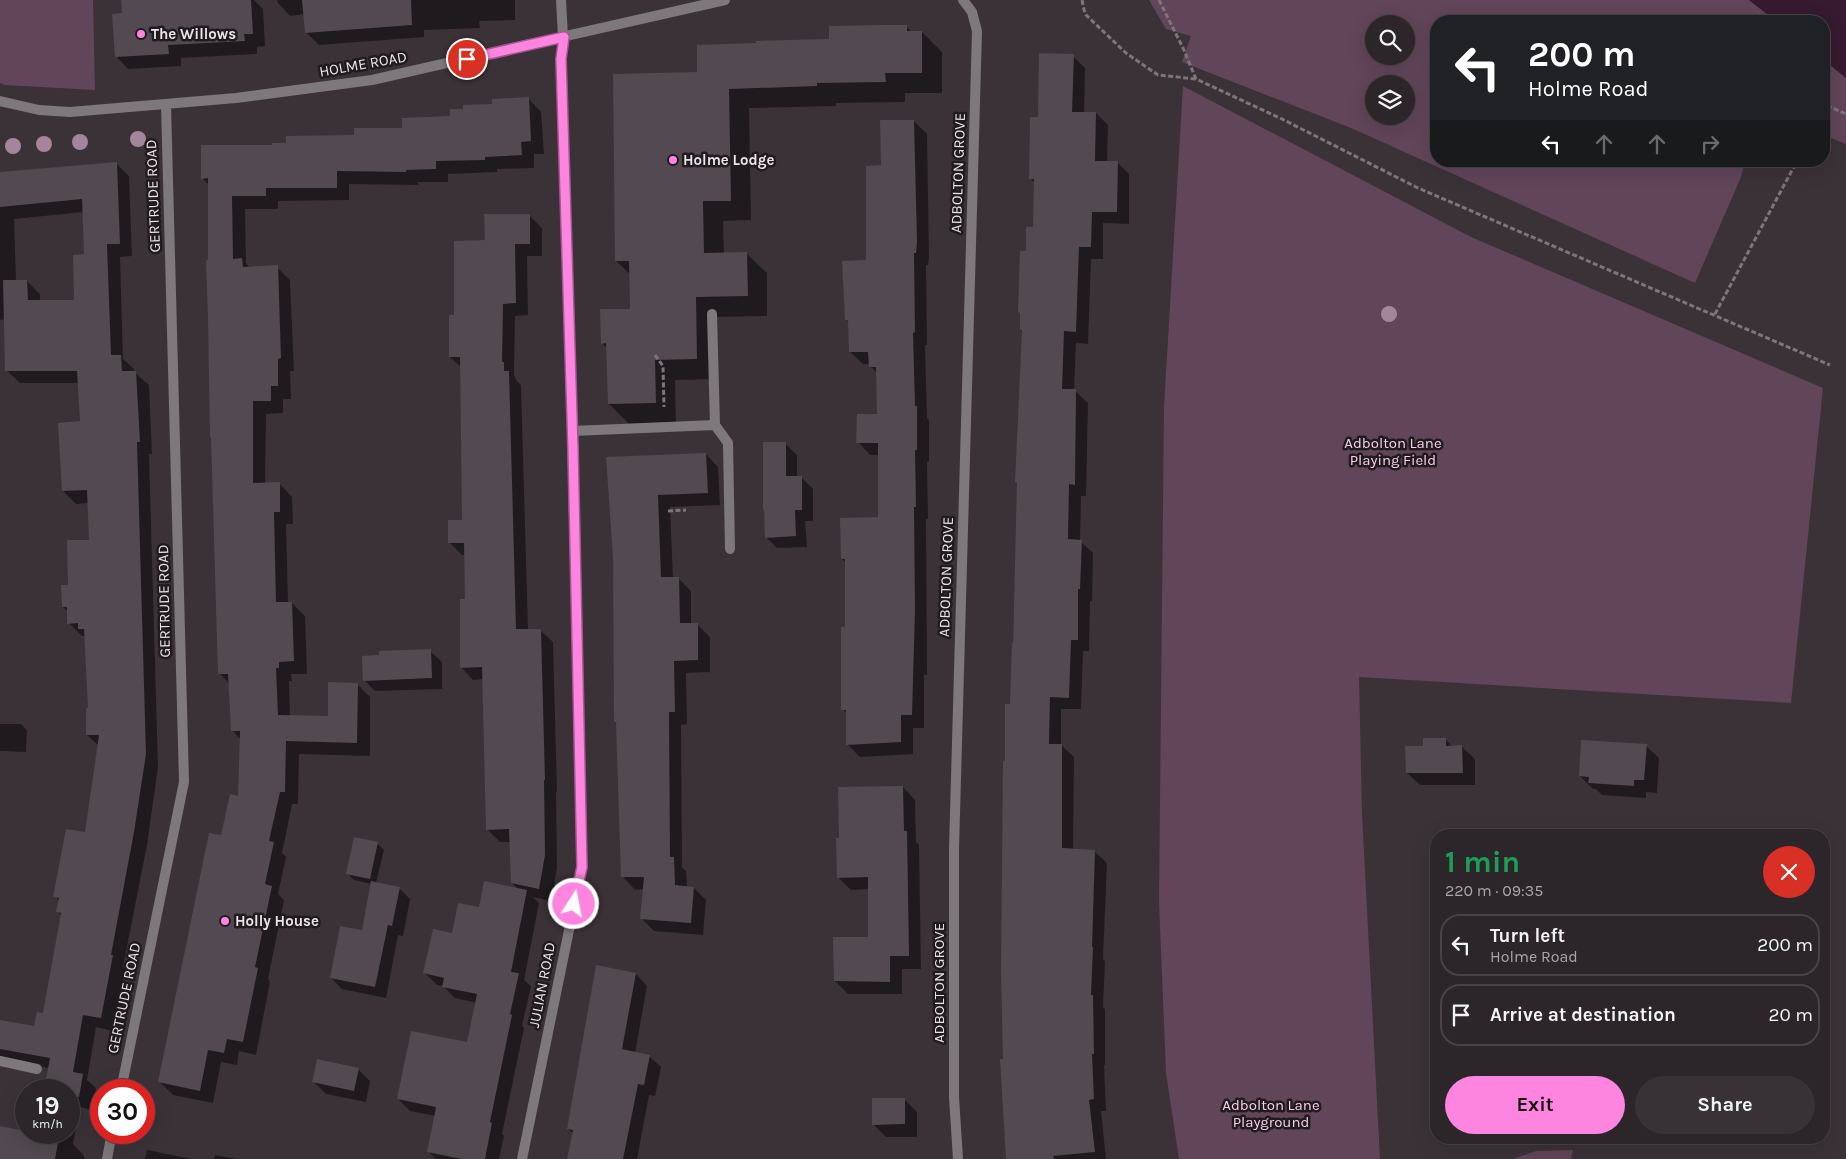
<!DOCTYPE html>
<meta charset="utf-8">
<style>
:root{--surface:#2c262a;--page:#383236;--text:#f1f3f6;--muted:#a6a5a8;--line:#484347;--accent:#fe85df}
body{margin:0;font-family:Karla,sans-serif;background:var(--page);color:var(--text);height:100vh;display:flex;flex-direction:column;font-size:19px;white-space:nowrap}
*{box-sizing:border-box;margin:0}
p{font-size:16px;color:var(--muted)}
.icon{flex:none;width:28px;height:28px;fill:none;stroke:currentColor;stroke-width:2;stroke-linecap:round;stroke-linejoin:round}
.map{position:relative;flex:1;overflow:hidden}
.sheet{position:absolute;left:1430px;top:829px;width:400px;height:315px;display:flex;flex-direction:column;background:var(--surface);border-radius:20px;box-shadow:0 5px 20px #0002,0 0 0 1px var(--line)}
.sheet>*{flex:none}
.guide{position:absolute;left:1430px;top:15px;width:400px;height:152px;border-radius:20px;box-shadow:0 5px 20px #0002,0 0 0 1px var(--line);background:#202124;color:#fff;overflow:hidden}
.fabs{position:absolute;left:1365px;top:15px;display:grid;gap:10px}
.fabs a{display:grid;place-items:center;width:50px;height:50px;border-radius:50%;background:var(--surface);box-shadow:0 5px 20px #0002,0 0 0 1px var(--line);font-size:25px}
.speed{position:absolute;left:15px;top:1079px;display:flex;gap:10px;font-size:25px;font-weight:700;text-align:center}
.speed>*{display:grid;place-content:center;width:65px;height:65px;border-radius:50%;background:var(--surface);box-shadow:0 5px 20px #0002,0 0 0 1px var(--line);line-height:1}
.speed small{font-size:12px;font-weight:400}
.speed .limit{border:8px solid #d22;background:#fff;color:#111}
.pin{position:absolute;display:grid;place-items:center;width:42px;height:42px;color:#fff;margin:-21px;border:2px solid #fff;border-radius:50%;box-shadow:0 1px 5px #0007}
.me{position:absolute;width:55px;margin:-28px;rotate:11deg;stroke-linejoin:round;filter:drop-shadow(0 0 4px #0008)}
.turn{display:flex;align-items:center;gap:18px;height:105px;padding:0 15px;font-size:22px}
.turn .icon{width:65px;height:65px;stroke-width:2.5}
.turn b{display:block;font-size:35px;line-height:42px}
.lanes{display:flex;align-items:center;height:48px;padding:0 15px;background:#0003;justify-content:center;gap:25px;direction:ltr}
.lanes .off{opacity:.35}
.round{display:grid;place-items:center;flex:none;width:52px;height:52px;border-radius:26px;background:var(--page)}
.summary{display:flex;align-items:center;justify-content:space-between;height:85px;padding:0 15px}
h1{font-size:30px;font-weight:700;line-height:38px;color:#1e9e55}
.cta{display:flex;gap:10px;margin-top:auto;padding:10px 15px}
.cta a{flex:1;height:58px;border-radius:30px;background:var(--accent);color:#111;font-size:20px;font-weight:700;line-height:58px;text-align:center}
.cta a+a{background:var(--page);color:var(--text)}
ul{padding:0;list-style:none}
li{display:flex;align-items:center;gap:15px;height:62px;margin:0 10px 8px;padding:0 5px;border:2px solid var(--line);border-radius:20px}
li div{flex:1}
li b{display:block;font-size:19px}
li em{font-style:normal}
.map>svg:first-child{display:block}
.green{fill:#614559;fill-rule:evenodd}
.water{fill:#361a2f}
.shadow{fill:#0007;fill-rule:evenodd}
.building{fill:#534950}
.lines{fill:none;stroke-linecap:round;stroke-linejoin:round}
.path{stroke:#7d757b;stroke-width:3;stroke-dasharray:5 2.5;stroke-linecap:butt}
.lane{stroke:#7d787b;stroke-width:10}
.street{stroke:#7d787b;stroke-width:10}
.tree{fill:#a4869a}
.route-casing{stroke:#a55691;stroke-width:12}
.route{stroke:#fe85df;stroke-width:9}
.poi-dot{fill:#fe85df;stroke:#201b1e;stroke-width:2}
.labels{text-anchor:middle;stroke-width:5;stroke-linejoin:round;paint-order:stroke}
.poi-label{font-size:15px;font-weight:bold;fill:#eae4e8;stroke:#201b1e;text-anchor:start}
.street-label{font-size:15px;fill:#eae4e8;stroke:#201b1e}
.park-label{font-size:15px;fill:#facbeb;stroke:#201b1e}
</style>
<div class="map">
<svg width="1846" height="1159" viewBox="0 0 1846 1159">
<rect width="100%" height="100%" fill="#3b3238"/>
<path class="green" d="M 0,0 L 93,0 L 95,90 L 5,85 L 0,83 Z
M 1149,0 L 1749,0 L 1776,21 L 1436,21 L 1436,161 L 1745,161 L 1741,177 L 1695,283 L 1351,128 L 1182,62 L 1191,36 L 1166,29 ZM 1374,24 L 1406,24 L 1406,56 L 1374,56 ZM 1374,84 L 1406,84 L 1406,116 L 1374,116 Z
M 1824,60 L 1846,78 L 1846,144 L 1824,135 Z
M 1183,86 L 1471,237 L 1823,388 L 1791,703 L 1359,677 L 1362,814 L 1380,1159 L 1179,1159 L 1166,1073 L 1159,901 L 1164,407 Z
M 1573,1150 L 1571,1159 L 1513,1159 L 1536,1151 Z"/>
<path class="water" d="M 1749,0 L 1846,0 L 1846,78 L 1824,60 L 1824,21 L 1776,21 Z"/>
<path class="shadow" d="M 122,0 L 254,0 L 263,9 L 265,46 L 257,47 L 257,54 L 181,58 L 181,66 L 128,69 L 116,56 L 123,14 Z
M 277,0 L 515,0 L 515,20 L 479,21 L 480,28 L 424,30 L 424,37 L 319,45 L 306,32 L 305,14 L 290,16 L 278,3 Z
M 906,27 L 912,32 L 922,32 L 942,52 L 942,93 L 905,93 L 905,102 L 836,103 L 836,106 L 749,108 L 751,220 L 723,221 L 724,254 L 746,253 L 767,273 L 767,316 L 716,317 L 717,379 L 675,380 L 676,423 L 629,424 L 609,404 L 608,349 L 602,343 L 631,310 L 631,275 L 616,261 L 699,73 L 831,40 Z
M 1073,56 L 1085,68 L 1084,113 L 1096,113 L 1108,125 L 1107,162 L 1117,162 L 1129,174 L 1129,224 L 1103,223 L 1103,259 L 1091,259 L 1088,344 L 1076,343 L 1074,390 L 1088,403 L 1086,496 L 1081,496 L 1080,541 L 1093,553 L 1092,601 L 1090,601 L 1089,651 L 1083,651 L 1081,709 L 1061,709 L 1061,745 L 1074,757 L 1073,850 L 1094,851 L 1107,863 L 1103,959 L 1105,961 L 1103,1007 L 1105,1009 L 1105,1065 L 1104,1065 L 1106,1111 L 1101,1111 L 1106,1159 L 1008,1159 L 1004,1060 L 1006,762 L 1011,706 L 1018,484 L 1017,482 L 1023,331 L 1021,329 L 1027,253 L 1034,228 L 1035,183 L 1030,178 L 1039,118 Z
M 528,98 L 541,112 L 544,154 L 534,154 L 534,168 L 497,169 L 497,172 L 448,174 L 448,182 L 418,182 L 418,185 L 349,184 L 349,200 L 278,201 L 278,209 L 245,209 L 246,263 L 250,268 L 277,267 L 290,280 L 294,371 L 290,371 L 291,399 L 283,399 L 283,413 L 266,414 L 265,484 L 279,483 L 292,497 L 293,524 L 286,524 L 288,603 L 292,603 L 305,616 L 307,674 L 291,674 L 292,681 L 289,681 L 290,716 L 329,717 L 357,684 L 370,697 L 370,756 L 299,754 L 298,804 L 292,804 L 282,853 L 286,857 L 278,894 L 284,900 L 268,979 L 270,982 L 256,1055 L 239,1051 L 237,1065 L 221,1062 L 213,1103 L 173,1095 L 160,1082 L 222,836 L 240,798 L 241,740 L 232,730 L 230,684 L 219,673 L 209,261 L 209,185 L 202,178 L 274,146 L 404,129 L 451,118 L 464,110 Z
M 914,121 L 927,134 L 929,256 L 928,265 L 926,265 L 927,345 L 925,345 L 927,418 L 929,420 L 929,462 L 927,462 L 928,519 L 926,519 L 927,675 L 924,675 L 924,728 L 913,728 L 913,754 L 860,757 L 847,744 L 847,713 L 842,709 L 847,628 L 846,563 L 842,559 L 879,519 L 880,455 L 870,455 L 858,442 L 878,416 L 877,373 L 870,366 L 870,364 L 863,364 L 850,352 L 849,322 L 846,319 L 867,261 L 882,167 Z
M 116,163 L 129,176 L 132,256 L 120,257 L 123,359 L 134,369 L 134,372 L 149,385 L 152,454 L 149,454 L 158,767 L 147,845 L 123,967 L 125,969 L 113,1031 L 96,1027 L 87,1080 L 96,1088 L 92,1110 L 80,1107 L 73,1144 L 84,1156 L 84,1159 L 0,1159 L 0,1127 L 26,1132 L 69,1132 L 69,1090 L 45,1090 L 49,1068 L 0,1059 L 0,1021 L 35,1028 L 44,1015 L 62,916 L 57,911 L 59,901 L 55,896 L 86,834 L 99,746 L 87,735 L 89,709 L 86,636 L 82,636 L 69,623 L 68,612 L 63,607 L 70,586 L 90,541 L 89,503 L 76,504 L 63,491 L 81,423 L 79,383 L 20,383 L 6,370 L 5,319 L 0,320 L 0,173 ZM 84,212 L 85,256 L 76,301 L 40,302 L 40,294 L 27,281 L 16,281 L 14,219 Z
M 530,216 L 542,228 L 542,256 L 527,256 L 528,315 L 515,316 L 514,374 L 516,380 L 521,385 L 528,630 L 540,630 L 553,642 L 557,792 L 556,792 L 557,868 L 551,901 L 533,897 L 539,903 L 524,980 L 531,986 L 522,1026 L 524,1028 L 502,1134 L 504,1136 L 499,1159 L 436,1159 L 428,1151 L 436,1116 L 410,1111 L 398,1099 L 468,1044 L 477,1003 L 455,998 L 443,986 L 437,985 L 425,973 L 453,934 L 480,908 L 518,889 L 512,883 L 511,842 L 500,842 L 487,829 L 483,679 L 473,680 L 461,667 L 466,600 L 465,555 L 462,555 L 449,542 L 463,521 L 461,367 L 450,357 L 455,317 L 486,242 Z
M 786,444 L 797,455 L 797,478 L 802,478 L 813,489 L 813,521 L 805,521 L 807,547 L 777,548 L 766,537 Z
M 706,454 L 718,467 L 720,505 L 670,507 L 673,578 L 678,578 L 691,591 L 691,624 L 697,624 L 710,637 L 710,672 L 686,673 L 687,724 L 681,725 L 682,867 L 686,871 L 687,887 L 694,888 L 706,900 L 703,935 L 654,931 L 641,918 L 644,889 L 635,890 L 623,877 L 618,724 L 615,722 L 614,557 L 607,458 Z
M 430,651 L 442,662 L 442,689 L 375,691 L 364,680 Z
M 0,724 L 21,724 L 27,730 L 26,752 L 0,751 Z
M 1445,739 L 1453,747 L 1462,747 L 1475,759 L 1475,785 L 1420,785 L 1407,773 L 1424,747 Z
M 1646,746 L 1659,758 L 1657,793 L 1646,792 L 1646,798 L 1602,795 L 1596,789 L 1593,789 L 1580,776 Z
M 903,787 L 915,800 L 916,842 L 919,845 L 921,969 L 902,969 L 902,994 L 848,994 L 835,981 L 870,938 L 869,889 L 851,890 L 838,877 L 840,839 Z
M 355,838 L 378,844 L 384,850 L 376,883 L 399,888 L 410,899 L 403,936 L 398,935 L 386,998 L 342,989 L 331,978 L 363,931 L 372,884 L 354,880 L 348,874 Z
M 636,974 L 647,986 L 635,1053 L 649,1056 L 661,1067 L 655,1096 L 649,1095 L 637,1159 L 569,1159 L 574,1134 L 568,1129 Z
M 358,1069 L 370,1081 L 366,1102 L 326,1094 L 314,1082 Z
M 904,1099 L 917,1112 L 917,1137 L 886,1137 L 873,1124 Z
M 147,1150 L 192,1159 L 145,1159 Z
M 215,1155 L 237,1159 L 214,1159 Z"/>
<path class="building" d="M 121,0 L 251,0 L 253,34 L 244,34 L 245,41 L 168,45 L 169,54 L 115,57 L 112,14 L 122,13 Z
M 302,0 L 411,0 L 412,25 L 305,33 Z
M 884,25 L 907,25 L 907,31 L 922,31 L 922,73 L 885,73 L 886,82 L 817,83 L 817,86 L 729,89 L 731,201 L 703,201 L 704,253 L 747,252 L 748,296 L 696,297 L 697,359 L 655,360 L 656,403 L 608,404 L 606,343 L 601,344 L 600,309 L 630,309 L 629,261 L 615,261 L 613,74 L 697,72 L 697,45 L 756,43 L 756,41 L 829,39 L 829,26 Z
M 1039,53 L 1074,54 L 1072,112 L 1096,112 L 1095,161 L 1118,161 L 1117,212 L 1092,212 L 1091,247 L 1079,247 L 1076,332 L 1064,331 L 1062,389 L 1076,389 L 1075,485 L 1069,484 L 1068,539 L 1082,540 L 1080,589 L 1078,589 L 1078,640 L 1071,640 L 1069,698 L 1050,697 L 1049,744 L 1062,744 L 1062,848 L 1095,850 L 1092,947 L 1093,947 L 1091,995 L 1093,995 L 1094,1054 L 1092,1054 L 1094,1099 L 1089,1100 L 1095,1152 L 1053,1156 L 1054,1159 L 1006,1159 L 1000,1059 L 1003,1059 L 1001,971 L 1003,761 L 1005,761 L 1005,704 L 1010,704 L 1012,643 L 1013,643 L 1017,482 L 1015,482 L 1022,330 L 1020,329 L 1020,313 L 1018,312 L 1020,251 L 1026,251 L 1026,227 L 1033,227 L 1034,179 L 1029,179 L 1030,117 L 1038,117 Z
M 529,97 L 531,141 L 521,142 L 522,155 L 485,157 L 485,160 L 436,161 L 436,169 L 406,170 L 406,172 L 337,171 L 337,188 L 266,188 L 266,196 L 232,196 L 233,259 L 242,258 L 243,267 L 278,265 L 281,358 L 278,359 L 278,386 L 271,386 L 271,401 L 253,401 L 253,483 L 280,482 L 280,512 L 274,512 L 276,602 L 292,602 L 294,661 L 279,662 L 279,668 L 276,668 L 278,715 L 328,716 L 328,682 L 358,683 L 357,743 L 286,741 L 285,792 L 280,792 L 269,841 L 274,842 L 265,884 L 272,886 L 255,967 L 258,968 L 243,1042 L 227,1039 L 224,1053 L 208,1050 L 200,1091 L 158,1082 L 209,833 L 221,835 L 230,794 L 238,796 L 240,731 L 231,731 L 228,674 L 218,674 L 211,437 L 210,437 L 208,318 L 206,260 L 208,260 L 208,178 L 201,179 L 201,145 L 272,145 L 272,143 L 286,143 L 286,136 L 354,135 L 354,128 L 402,128 L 402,118 L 450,116 L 450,109 L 463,109 L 463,105 L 492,104 L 492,99 Z
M 880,120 L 914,120 L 917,242 L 916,253 L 914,253 L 915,332 L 913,333 L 915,406 L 917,406 L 917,450 L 915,450 L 916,507 L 914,507 L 915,610 L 912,715 L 901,715 L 901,742 L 846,745 L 846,710 L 841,710 L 841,627 L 845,627 L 845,559 L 841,559 L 840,518 L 878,517 L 878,443 L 856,443 L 857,414 L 877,414 L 876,367 L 869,367 L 868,352 L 849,352 L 848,320 L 845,320 L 842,261 L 866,260 L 866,166 L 881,165 Z
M 117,162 L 120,244 L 107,244 L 111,355 L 121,355 L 122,371 L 136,371 L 140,442 L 137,442 L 146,754 L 134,832 L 111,955 L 113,955 L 101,1018 L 83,1015 L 73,1072 L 83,1074 L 79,1097 L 69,1095 L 69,1090 L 44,1090 L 50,1058 L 0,1049 L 0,1020 L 34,1026 L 37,1012 L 43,1013 L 61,913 L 56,912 L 59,898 L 53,897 L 66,829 L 85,832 L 99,735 L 86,735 L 86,708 L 88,708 L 84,629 L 78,629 L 78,623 L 67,624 L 67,607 L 62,607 L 61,585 L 68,585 L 67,540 L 89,540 L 87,490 L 62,491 L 58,423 L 80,421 L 77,371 L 5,371 L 3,280 L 27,280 L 28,300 L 74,300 L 73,255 L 84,254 L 82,199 L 0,207 L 0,172 Z
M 484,214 L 530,214 L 530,244 L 515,244 L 516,303 L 503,304 L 502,362 L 504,362 L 504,371 L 509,371 L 516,629 L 541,629 L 545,780 L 544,780 L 545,855 L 539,889 L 511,883 L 509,829 L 486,830 L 482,667 L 460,668 L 460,599 L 465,599 L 464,543 L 448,543 L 448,520 L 462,520 L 460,357 L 449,357 L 449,315 L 454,315 L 454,241 L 485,240 Z
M 763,442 L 786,442 L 786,476 L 802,476 L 802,510 L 795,510 L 796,536 L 765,538 L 764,510 L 763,510 Z
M 706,453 L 708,493 L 658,495 L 661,577 L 679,577 L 680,623 L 698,623 L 698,660 L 674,661 L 675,712 L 669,712 L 670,857 L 674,857 L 675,885 L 694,887 L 691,923 L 640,919 L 644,877 L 621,877 L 616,722 L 614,722 L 613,557 L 606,457 Z
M 431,649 L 432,678 L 363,681 L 362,656 L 379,655 L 379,651 Z
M 1423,738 L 1446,738 L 1446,746 L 1462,745 L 1463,773 L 1406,773 L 1405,746 L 1423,746 Z
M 1581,740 L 1647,744 L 1644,780 L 1634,780 L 1634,786 L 1588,783 L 1589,777 L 1579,776 Z
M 903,786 L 904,831 L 907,831 L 909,956 L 890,956 L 890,982 L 834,981 L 833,937 L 868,937 L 868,877 L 837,878 L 836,838 L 839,838 L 838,787 Z
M 354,837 L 378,842 L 370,879 L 346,874 Z
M 371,881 L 400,887 L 392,926 L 388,925 L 375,987 L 330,978 L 340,926 L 362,930 Z
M 484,881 L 527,890 L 511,972 L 519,973 L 510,1014 L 512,1015 L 490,1122 L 492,1123 L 485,1159 L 462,1159 L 427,1152 L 436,1107 L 397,1099 L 411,1031 L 467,1042 L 477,994 L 442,987 L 444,978 L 423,973 L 433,929 L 452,933 L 458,903 L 479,907 Z
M 596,965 L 636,973 L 622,1049 L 650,1055 L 644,1085 L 638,1084 L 623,1159 L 567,1159 L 573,1130 L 567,1129 Z
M 317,1059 L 359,1068 L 354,1091 L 312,1082 Z
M 872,1098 L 905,1098 L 905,1124 L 872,1125 Z
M 0,1126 L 26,1131 L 26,1132 L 60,1132 L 55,1159 L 0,1159 Z"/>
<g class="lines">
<path class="path" d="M 1082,0 L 1085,14 L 1126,53 L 1158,75 L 1196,79
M 1159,0 L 1183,48 L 1196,79 L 1282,119 L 1418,188 L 1830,365
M 1824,116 L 1830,107 L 1846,114
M 1715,314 L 1797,161
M 655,355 L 663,366 L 664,407
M 668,511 L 686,510"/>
<path class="lane" d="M 712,314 L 715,425 L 728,443 L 730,549
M 572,431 L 715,425
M 0,1061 L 37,1069"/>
<path class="street" d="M 0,101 L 39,110 L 70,112 L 236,98 L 372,80 L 725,0
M 121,1090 L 184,782 L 166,105
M 107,1159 L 112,1132
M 522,1159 L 582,867 L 572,431 L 561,59 L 563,37 L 561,0
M 958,1159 L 954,1097 L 954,849 L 977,31 L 972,12 L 963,0"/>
</g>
<g class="tree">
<circle cx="138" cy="139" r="8"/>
<circle cx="80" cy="142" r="8"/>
<circle cx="44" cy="144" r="8"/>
<circle cx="13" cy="146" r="8"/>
<circle cx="1389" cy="314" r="8"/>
</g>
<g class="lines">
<defs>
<path id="route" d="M 467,59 L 564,37 L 561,59 L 573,449 L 582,867 L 574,904"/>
</defs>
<use href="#route" class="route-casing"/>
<use href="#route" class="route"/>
</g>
<g class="poi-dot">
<circle cx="141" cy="34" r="5"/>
<circle cx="673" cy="160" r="5"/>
<circle cx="225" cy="921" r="5"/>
</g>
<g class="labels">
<g class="poi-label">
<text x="151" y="39">The Willows</text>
<text x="683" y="165">Holme Lodge</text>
<text x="235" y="926">Holly House</text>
</g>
<g class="street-label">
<text transform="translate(363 64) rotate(-10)" y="5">HOLME ROAD</text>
<text transform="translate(958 173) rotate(-88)" y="5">ADBOLTON GROVE</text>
<text transform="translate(153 196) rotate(-92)" y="5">GERTRUDE ROAD</text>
<text transform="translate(946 577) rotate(-88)" y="5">ADBOLTON GROVE</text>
<text transform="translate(164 601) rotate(-91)" y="5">GERTRUDE ROAD</text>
<text transform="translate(939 983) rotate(-90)" y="5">ADBOLTON GROVE</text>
<text transform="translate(542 985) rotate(-79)" y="5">JULIAN ROAD</text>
<text transform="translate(124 998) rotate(-78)" y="5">GERTRUDE ROAD</text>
</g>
<g class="park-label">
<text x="1393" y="448">Adbolton Lane<tspan x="1393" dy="17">Playing Field</tspan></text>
<text x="1271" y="1110">Adbolton Lane<tspan x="1271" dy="17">Playground</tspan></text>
</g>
</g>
</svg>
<div class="fabs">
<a><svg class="icon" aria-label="search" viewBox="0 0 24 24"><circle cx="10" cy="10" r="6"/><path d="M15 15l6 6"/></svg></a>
<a><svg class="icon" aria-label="layers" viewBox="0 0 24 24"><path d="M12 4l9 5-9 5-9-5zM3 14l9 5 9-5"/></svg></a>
</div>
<div class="speed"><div>19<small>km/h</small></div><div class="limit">30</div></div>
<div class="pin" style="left:467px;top:59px;background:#d93025"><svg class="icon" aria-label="arrive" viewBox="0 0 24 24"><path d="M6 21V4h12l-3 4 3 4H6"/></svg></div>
<svg class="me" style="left:574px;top:904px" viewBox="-20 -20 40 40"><circle r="17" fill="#fe85df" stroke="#fff" stroke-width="3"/><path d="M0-11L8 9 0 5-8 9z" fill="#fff"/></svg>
<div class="guide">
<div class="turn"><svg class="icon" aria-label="left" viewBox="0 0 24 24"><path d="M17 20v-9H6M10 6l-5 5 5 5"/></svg><div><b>200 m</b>Holme Road</div></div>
<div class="lanes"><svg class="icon" aria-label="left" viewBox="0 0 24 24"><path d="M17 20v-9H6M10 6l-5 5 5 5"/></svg><svg class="icon off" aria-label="ahead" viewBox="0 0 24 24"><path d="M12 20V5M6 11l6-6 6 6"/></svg><svg class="icon off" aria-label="ahead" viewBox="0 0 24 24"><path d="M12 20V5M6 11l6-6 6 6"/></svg><svg class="icon off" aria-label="right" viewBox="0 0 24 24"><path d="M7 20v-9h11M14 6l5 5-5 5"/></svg></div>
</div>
<section class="sheet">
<div class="summary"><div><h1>1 min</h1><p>220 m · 09:35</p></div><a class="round" style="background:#d93025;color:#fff"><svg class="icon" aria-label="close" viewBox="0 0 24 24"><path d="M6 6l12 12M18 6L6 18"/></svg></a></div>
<ul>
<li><svg class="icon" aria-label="left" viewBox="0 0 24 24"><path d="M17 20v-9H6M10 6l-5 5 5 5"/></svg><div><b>Turn left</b><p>Holme Road</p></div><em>200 m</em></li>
<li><svg class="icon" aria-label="arrive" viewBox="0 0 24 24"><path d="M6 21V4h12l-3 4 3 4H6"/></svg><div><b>Arrive at destination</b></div><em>20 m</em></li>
</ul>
<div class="cta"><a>Exit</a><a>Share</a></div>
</section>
</div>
